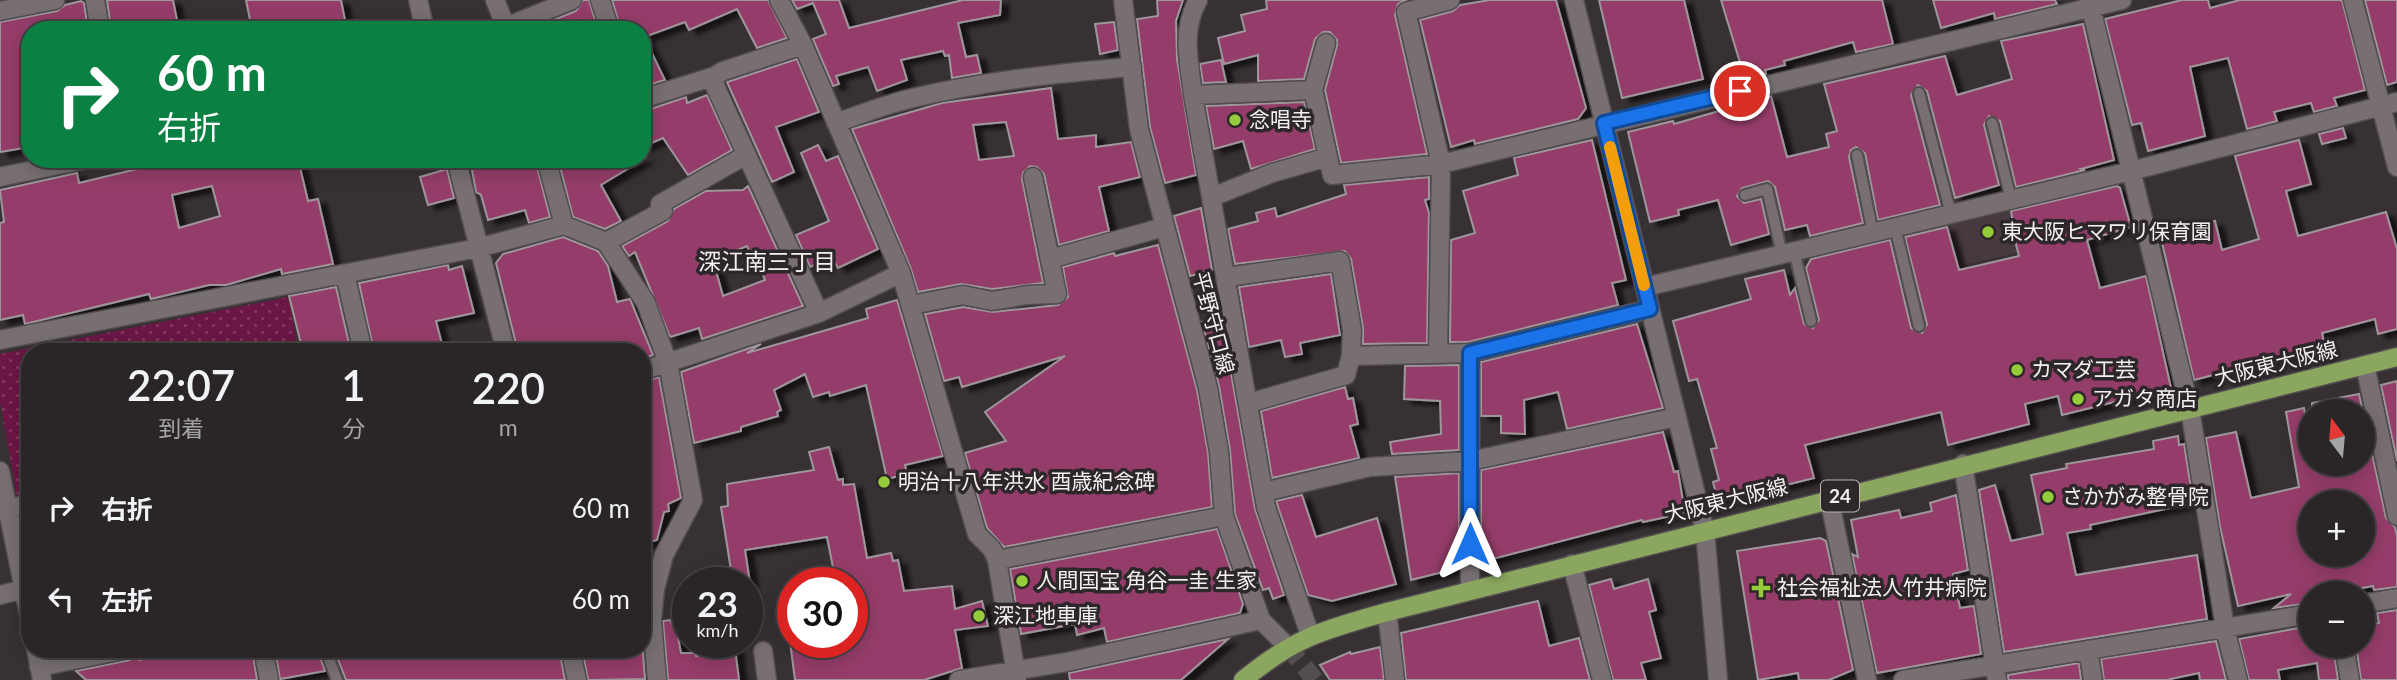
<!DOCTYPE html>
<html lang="ja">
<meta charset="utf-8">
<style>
:root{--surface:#2a2527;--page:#363133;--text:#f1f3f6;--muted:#a5a5a7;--line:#464244}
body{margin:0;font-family:Lato,"Noto Sans JP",sans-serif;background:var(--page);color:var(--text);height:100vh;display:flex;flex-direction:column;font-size:26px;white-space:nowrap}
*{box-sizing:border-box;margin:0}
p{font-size:23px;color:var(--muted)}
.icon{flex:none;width:38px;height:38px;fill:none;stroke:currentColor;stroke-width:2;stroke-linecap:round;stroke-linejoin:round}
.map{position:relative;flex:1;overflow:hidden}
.details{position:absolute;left:21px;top:343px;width:630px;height:315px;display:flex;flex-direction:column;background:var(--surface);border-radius:28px;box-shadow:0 4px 18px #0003,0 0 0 2px var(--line)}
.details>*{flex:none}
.banner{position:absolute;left:21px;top:21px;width:630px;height:147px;border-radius:28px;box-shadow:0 4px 18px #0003,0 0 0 2px var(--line);background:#0b8043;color:#fff;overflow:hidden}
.needle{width:46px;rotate:344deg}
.buttons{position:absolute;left:2298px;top:399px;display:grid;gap:14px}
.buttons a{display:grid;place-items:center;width:77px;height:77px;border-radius:50%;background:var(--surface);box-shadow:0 4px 18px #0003,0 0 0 2px var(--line);font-size:35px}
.speed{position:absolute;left:672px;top:567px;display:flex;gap:14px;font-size:35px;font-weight:700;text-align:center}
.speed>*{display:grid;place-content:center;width:91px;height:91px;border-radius:50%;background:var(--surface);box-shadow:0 4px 18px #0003,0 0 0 2px var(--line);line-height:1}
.speed small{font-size:18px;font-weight:400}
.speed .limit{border:10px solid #d22;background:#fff;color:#111}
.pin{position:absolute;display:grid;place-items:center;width:60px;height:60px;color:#fff;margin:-30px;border:4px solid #fff;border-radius:50%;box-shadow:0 2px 7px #0007}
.me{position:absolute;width:77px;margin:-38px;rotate:0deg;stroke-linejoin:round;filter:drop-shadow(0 0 5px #0008)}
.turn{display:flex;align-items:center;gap:24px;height:147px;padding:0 21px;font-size:32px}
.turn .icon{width:91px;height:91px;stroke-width:2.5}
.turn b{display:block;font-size:49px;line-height:60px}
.eta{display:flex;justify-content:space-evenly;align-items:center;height:119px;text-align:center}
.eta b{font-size:42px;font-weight:600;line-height:49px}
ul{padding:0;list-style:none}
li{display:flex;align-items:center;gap:21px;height:91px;padding:0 21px}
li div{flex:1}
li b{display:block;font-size:26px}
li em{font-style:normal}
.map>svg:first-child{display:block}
.built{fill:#46393f}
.grass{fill:url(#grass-dots)}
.building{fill:#953d6a;stroke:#9e969a;stroke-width:2;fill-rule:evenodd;filter:url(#shadow)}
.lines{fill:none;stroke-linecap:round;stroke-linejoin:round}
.secondary-tunnel{stroke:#544e50;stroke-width:18;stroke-dasharray:18 9;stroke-linecap:butt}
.lane-casing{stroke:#524d4f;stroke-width:14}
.street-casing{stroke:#524d4f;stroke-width:21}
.secondary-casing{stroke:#524d4f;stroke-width:21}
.primary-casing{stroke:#524d4f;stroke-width:21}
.lane{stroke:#776f72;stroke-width:10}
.street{stroke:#776f72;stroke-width:18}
.secondary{stroke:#776f72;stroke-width:18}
.primary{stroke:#8ba65e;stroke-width:18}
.route-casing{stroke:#114b97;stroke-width:18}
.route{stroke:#1a73e8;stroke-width:12}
.slow{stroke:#f59e0b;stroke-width:12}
.poi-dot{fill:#94cc3c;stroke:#2d272a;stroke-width:2.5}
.labels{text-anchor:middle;stroke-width:7;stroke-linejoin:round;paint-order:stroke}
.shield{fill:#2d272a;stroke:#b8b4b6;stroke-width:2}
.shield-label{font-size:19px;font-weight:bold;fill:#f4f0f2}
.poi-label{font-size:21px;fill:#f4f0f2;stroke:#2d272a;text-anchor:start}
.street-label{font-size:21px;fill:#f4f0f2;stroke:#2d272a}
.neighbourhood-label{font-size:23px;fill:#f4f0f2;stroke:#2d272a}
</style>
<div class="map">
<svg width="2397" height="680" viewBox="0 0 2397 680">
<defs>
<pattern id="grass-dots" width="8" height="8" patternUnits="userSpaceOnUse" patternTransform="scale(1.75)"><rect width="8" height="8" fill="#6c1646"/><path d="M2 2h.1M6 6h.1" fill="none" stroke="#823861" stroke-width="1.8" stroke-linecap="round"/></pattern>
<filter id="shadow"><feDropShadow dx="8" dy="4.5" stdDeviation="2" flood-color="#0009"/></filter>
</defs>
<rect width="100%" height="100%" fill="#383134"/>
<path class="built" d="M 2064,194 L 2074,240 L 1960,266 L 1949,221 Z"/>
<path class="grass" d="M 288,297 L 299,352 L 30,352 L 30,493 L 17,496 L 0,401 L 0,354 Z"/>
<path class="building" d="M 107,0 L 173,0 L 179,30 L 111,30 Z
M 246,0 L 341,0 L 347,30 L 327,30 L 326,24 L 306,29 L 303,21 L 252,30 Z
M 583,0 L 589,0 L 598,30 L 586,30 L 583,20 L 562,30 L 529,30 L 576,11 Z
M 612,0 L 768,0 L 787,38 L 757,48 L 737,9 L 689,30 L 685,22 L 644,37 L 665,80 L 648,85 L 642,73 L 642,30 L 621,30 Z
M 792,0 L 839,0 L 849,28 L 963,0 L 1001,0 L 1000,15 L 958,23 L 966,57 L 977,55 L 981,73 L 952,78 L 949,55 L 945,56 L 943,51 L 901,60 L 907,80 L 877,91 L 868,67 L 836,76 L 839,84 L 833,86 L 813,39 L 826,34 L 813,3 L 797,9 Z
M 1157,0 L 1183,0 L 1176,21 L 1177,59 L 1196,175 L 1165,183 L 1150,127 L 1137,19 L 1158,16 Z
M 1266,0 L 1407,0 L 1398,4 L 1395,15 L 1427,154 L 1341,163 L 1325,90 L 1337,45 L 1337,40 L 1330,32 L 1323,32 L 1315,39 L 1304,79 L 1258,81 L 1258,55 L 1224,64 L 1218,38 L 1245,31 L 1241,15 L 1267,9 Z
M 1490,0 L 1556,0 L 1586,108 L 1578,119 L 1475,144 L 1474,140 L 1451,147 L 1420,20 L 1453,11 L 1460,5 Z
M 1599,0 L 1684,0 L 1703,79 L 1622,98 Z
M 1721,0 L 1882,0 L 1893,44 L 1856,52 L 1853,42 L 1784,61 L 1785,65 L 1765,70 L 1766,74 L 1745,79 Z
M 1933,0 L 2055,0 L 2057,4 L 1995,19 L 1994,13 L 1941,28 Z
M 2182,0 L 2208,0 L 2210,8 L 2240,0 L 2342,0 L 2365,90 L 2334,98 L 2337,106 L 2314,112 L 2311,103 L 2274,112 L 2277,121 L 2247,129 L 2228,58 L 2190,67 L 2205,136 L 2148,151 L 2141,123 L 2132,125 L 2105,19 Z
M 2365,0 L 2397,0 L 2397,82 L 2387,85 Z
M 81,1 L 84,3 L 88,30 L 30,30 L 30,147 L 0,152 L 0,22 L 57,11 L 65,5 Z
M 1114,22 L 1118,50 L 1100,54 L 1095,24 Z
M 2083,24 L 2114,160 L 2081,169 L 2085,170 L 2016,187 L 2000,121 L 1989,116 L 1984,125 L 1999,185 L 1955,198 L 1927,91 L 1918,85 L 1911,95 L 1940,205 L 1878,220 L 1865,153 L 1856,147 L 1851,150 L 1849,157 L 1863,223 L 1810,236 L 1807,225 L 1785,230 L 1775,187 L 1768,181 L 1742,188 L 1737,196 L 1744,203 L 1761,199 L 1769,234 L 1731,245 L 1718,200 L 1678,210 L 1679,215 L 1650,222 L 1628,132 L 1673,121 L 1674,124 L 1771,96 L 1787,157 L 1829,147 L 1826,134 L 1837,131 L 1824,84 L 1945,56 L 1957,95 L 2012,79 L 2001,41 Z
M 797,59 L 819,112 L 776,127 L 794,172 L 772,182 L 727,82 Z
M 1221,60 L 1226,82 L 1203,83 L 1200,64 Z
M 1051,88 L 1058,139 L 1096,135 L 1096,147 L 1131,142 L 1140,177 L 1099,187 L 1109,231 L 1059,245 L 1044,174 L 1037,167 L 1030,166 L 1023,173 L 1022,179 L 1043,283 L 992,289 L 961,284 L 918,292 L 911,269 L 852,129 L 942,103 ZM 1006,122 L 1014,156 L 979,160 L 973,125 Z
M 707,95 L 732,150 L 688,175 L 663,138 L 642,147 L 642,112 L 686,97 L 687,103 Z
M 1304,102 L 1315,149 L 1251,169 L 1243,141 L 1214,149 L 1206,106 Z
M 2343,128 L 2346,138 L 2322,144 L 2319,134 Z
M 1592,140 L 1626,280 L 1612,283 L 1618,305 L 1468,342 L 1450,342 L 1451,240 L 1475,233 L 1463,191 L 1518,175 L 1514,158 Z
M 2299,140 L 2311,184 L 2286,191 L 2298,236 L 2386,212 L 2397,249 L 2397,329 L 2378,334 L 2375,319 L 2322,333 L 2325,346 L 2194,380 L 2160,234 L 2215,221 L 2222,250 L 2259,239 L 2235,156 Z
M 818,145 L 826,161 L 838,156 L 878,249 L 838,268 L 832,257 L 810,267 L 796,235 L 829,221 L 801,153 Z
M 155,159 L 298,159 L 308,201 L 318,199 L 333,264 L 282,274 L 281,269 L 226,285 L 209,285 L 151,299 L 149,294 L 25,324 L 23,315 L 0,320 L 0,223 L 4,222 L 0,190 L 77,173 L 79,183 L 141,168 L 139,163 ZM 212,186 L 220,216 L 179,228 L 172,195 Z
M 470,159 L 535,159 L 550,217 L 529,223 L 525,210 L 488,220 L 481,195 L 476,192 Z
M 558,159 L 644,159 L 601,185 L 621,221 L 605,229 L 573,217 Z
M 447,169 L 454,198 L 428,205 L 420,177 Z
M 1429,177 L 1429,199 L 1425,200 L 1429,213 L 1427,343 L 1363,344 L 1363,328 L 1351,259 L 1345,251 L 1235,264 L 1228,229 L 1258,221 L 1256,213 L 1275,208 L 1277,217 L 1346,194 L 1344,185 Z
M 748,186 L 803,306 L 702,339 L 699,328 L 670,337 L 635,252 L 629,256 L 622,246 L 668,221 L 674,209 L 706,191 L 743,190 ZM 747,246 L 749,251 L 753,250 L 765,280 L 723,296 L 713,260 Z
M 2117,186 L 2120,188 L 2131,227 L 2087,240 L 2100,288 L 2146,276 L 2171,388 L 2062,415 L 2058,396 L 2025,404 L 2029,424 L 1948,445 L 1941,412 L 1805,445 L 1814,478 L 1718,502 L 1713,482 L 1719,480 L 1711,449 L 1717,448 L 1697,379 L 1689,381 L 1673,321 L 1751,299 L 1745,279 L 1784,270 L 1790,295 L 1795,288 L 1804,324 L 1813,328 L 1819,320 L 1806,268 L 1811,259 L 1890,240 L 1911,328 L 1922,333 L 1927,324 L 1905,237 L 1947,227 L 1959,270 L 2019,256 L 2011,225 L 2013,224 L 2011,211 Z
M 1201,208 L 1212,270 L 1190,276 L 1174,216 Z
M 563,237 L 598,251 L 608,266 L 617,302 L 630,299 L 653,355 L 642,359 L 642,352 L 591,352 L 589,343 L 555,352 L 527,352 L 525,346 L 517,348 L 496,263 L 503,254 Z
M 1158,245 L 1197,390 L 1208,453 L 1212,507 L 1004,547 L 987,528 L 965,453 L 1006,441 L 985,412 L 1065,356 L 962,387 L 959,377 L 944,381 L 925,314 L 963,307 L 993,312 L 1058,305 L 1068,297 L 1063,267 L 1114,253 L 1115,256 Z
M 448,265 L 449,270 L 462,266 L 474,313 L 436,321 L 444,352 L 374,352 L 359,283 Z
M 1331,274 L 1340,335 L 1300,343 L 1302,354 L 1285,357 L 1281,340 L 1249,347 L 1239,287 Z
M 336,287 L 351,352 L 303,352 L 289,296 Z
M 897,300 L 943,456 L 905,465 L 907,474 L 887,479 L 866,385 L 830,396 L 829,392 L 813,397 L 805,374 L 774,390 L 781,410 L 777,412 L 778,416 L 741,427 L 741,431 L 694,443 L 681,372 L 761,344 L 747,353 L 868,318 L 866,309 Z
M 1221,316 L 1255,509 L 1284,595 L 1273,599 L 1269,588 L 1263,590 L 1235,514 L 1230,450 L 1219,386 L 1202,322 Z
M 1637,324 L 1663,408 L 1567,429 L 1558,392 L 1524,400 L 1525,434 L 1501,433 L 1501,416 L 1481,416 L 1481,362 Z
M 1459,365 L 1459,450 L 1392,454 L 1390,442 L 1441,434 L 1440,401 L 1404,399 L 1405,366 Z
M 659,377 L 681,498 L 668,504 L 669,511 L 664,512 L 657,540 L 642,544 L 642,382 Z
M 2397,381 L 2397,461 L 2381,385 Z
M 1345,387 L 1348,399 L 1353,398 L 1358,424 L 1350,426 L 1359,458 L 1272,478 L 1261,411 Z
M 2359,394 L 2386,518 L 2395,527 L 2397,536 L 2397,587 L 2374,590 L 2373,586 L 2336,593 L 2310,593 L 2310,603 L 2274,608 L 2291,594 L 2238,606 L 2220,527 L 2206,438 L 2236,432 L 2251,498 L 2299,487 L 2286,412 L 2304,408 L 2310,439 L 2310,464 L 2362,464 L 2362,411 L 2312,411 L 2312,403 ZM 2310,502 L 2362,502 L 2362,555 L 2310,555 Z
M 1663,432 L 1674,472 L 1678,471 L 1685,513 L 1643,522 L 1642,520 L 1481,562 L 1481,470 Z
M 2178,436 L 2179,445 L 2184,444 L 2192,494 L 2188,495 L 2189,504 L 2090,525 L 2091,529 L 2067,533 L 2076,575 L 2197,555 L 2207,619 L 2004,652 L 1979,490 L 1995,485 L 2011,541 L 2043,534 L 2031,475 L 2067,468 L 2066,464 L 2154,449 L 2153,441 Z
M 829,447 L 838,480 L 843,479 L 843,485 L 854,484 L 867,558 L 891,553 L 893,561 L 898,560 L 904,591 L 952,586 L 955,609 L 982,601 L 988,626 L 955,630 L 962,668 L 924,680 L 795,680 L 790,642 L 852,642 L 852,583 L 836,583 L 827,537 L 745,550 L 750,583 L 733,583 L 721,507 L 728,506 L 727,484 L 814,470 L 809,452 Z
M 1459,473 L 1459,568 L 1411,580 L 1395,477 Z
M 1302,495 L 1316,537 L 1377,518 L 1396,584 L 1332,601 L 1308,595 L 1276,501 Z
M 1956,495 L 1968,570 L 1953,574 L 1960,608 L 1974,606 L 1981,654 L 1877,673 L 1852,554 L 1858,557 L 1851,520 L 1899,510 L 1901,518 L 1932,511 L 1930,503 Z
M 1217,529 L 1243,604 L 1240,613 L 1107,642 L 1104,628 L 1077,635 L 1075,624 L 1021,634 L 1010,569 Z
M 1820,538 L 1826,541 L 1853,670 L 1829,680 L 1799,680 L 1798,673 L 1758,680 L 1737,551 Z
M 1611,579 L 1614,589 L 1648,579 L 1656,610 L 1649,612 L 1661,658 L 1641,663 L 1646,680 L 1613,680 L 1589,585 Z
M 1538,601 L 1549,646 L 1579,638 L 1590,680 L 1406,680 L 1401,633 Z
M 2397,610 L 2397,680 L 2361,680 L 2356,646 L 2362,646 L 2362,626 L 2379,623 L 2377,613 Z
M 670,620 L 677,632 L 681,653 L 695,653 L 696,656 L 735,648 L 739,680 L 668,680 L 663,621 Z
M 2310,626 L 2310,646 L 2333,646 L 2338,680 L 2319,680 L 2317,663 L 2278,670 L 2280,680 L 2249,680 L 2239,639 Z
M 1228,639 L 1181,680 L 1070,680 L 1069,673 Z
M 642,640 L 645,679 L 588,680 L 582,649 L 642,649 Z
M 2216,641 L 2226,680 L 2200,680 L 2199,673 L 2166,680 L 2104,680 L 2101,659 Z
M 1380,647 L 1384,680 L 1330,680 L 1320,665 L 1350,652 L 1351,654 Z
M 182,649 L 252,649 L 257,680 L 86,680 L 76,671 L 130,660 L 139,653 L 139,660 Z
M 275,649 L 283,649 L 283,652 L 317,649 L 325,671 L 280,679 Z
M 334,649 L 559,649 L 565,680 L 346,680 Z
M 2079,663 L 2081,680 L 2008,680 L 2008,675 Z"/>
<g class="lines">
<path class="secondary-tunnel" d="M 1287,646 L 1315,680"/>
<defs>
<path id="lane" d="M 1919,93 L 1951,214
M 1992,123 L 2011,199
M 1857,155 L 1873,233
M 1745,195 L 1767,189 L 1782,254
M 1895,227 L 1919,326
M 1794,251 L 1811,321
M 325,649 L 337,680"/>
<path id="street" d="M 95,0 L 100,30
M 418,0 L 425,30
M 495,0 L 506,27 L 572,0
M 600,0 L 610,30
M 779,0 L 803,45 L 901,273 L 977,534 L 992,549 L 997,560 L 1017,680
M 1198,0 C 1181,31 1189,61 1193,95 L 1266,507 L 1310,635
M 2089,0 L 2190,409 L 2225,628 L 2238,680
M 2353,0 L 2397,167
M 0,11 L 55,0
M 1326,43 L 1313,90 L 1332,175 L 1441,164 L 1406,12 L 1450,0
M 803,45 L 723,71 L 715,76 L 715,86 L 819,313
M 1193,95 L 1313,90
M 642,99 L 715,76
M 836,123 C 861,114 887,104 913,98 C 985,81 1058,73 1132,67
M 456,159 L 506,352
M 546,159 L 564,225 L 606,242 L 646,303 L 668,363 L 693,500 L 664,555 L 655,589 L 652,620 L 657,680
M 0,177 L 87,159
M 1212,197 L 1272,173 L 1328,157
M 606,242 L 663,211 L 660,204 L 746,155
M 1050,259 L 1164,227
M 345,274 L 363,352
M 1227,277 L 1340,261 L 1352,330 L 1351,356
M 1645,287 L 2131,171 L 2397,102
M 911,305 L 963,295 L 992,301 L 1027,295 L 1057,294 L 1033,177
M 0,340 L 478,248 L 564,225
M 1438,353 L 1441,164 L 2122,0
M 2365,365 L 2397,516
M 642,371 L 819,313 L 901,273
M 1249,403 L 1346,375 L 1351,356 L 1470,353 L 1650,309
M 1963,464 L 1997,680
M 0,471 L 30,619
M 1264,492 L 1370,467 L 1470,461 L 1677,417
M 1829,498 L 1867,680
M 0,510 L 30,504
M 997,560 L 1224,516
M 1572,564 L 1602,680
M 1470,590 L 1470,353
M 0,595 L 24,589
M 2362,604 L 2397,598
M 1387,612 L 1395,680
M 2344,646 L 2350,680
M 36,649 L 42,680
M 263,649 L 269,680
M 570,649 L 577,680
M 2088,650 L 2093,680
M 763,651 L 767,680
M 39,667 L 128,649
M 959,680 L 1067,662 L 1261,620
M 1903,680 L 2310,614"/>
<path id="secondary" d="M 1123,0 L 1139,129 L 1208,388 L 1219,452 L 1224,516 L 1261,620 L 1287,646
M 1574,0 L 1705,531 L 1718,680"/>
<path id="primary" d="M 1243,680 C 1295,637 1324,630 1387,612 L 2397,357"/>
</defs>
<use href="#lane" class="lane-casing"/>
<use href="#street" class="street-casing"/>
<use href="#secondary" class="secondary-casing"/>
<use href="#primary" class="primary-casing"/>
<use href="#lane" class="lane"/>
<use href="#street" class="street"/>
<use href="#secondary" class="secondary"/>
<use href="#primary" class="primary"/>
</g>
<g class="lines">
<defs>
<path id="route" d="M 1470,544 L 1470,353 L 1650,309 L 1604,123 L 1740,91"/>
</defs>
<use href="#route" class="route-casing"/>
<use href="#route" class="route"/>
<path class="slow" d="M 1610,147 L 1644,285"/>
</g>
<g class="poi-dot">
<circle cx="1235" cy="120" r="7"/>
<circle cx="1988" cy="232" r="7"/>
<circle cx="2017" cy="370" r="7"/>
<circle cx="2078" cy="399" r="7"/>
<circle cx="884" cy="482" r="7"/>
<circle cx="2048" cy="497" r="7"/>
<circle cx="1022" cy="581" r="7"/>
<path d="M1757.5 577.5h7v7h7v7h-7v7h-7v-7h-7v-7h7z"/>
<circle cx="979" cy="616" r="7"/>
</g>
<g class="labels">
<rect class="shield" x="1821" y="480.5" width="38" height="31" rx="5"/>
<g class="shield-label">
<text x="1840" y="503">24</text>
</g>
<g class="poi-label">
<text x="1249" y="127">念唱寺</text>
<text x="2002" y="239">東大阪ヒマワリ保育園</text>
<text x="2031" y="377">カマダ工芸</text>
<text x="2092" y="406">アガタ商店</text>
<text x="898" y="489">明治十八年洪水 酉歳紀念碑</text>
<text x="2062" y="504">さかがみ整骨院</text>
<text x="1036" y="588">人間国宝 角谷一圭 生家</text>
<text x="1777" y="595">社会福祉法人竹井病院</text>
<text x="993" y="623">深江地車庫</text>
</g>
<g class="street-label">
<text transform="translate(1213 323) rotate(75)" y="7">平野守口線</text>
<text transform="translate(2276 364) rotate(-14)" y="7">大阪東大阪線</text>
<text transform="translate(1726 501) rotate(-14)" y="7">大阪東大阪線</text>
</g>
<g class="neighbourhood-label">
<text x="767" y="270">深江南三丁目</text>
</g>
</g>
</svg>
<div class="buttons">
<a><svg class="needle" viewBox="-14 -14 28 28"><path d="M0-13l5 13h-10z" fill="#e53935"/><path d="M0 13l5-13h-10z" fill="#a5a5a7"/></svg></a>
<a>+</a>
<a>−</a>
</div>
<div class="speed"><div>23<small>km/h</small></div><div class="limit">30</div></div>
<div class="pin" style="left:1740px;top:91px;background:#d93025"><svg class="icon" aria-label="arrive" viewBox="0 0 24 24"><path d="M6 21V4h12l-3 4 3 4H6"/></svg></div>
<svg class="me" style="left:1470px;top:544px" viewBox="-20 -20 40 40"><path d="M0-17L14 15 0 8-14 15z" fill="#1a73e8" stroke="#fff" stroke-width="4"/></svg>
<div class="banner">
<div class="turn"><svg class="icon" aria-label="right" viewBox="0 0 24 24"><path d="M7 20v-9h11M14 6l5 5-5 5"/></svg><div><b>60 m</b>右折</div></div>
</div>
<section class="details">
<div class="eta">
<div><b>22:07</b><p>到着</p></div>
<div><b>1</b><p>分</p></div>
<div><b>220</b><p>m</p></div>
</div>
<ul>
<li><svg class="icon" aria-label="right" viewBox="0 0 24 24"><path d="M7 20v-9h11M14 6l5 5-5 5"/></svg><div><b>右折</b></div><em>60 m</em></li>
<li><svg class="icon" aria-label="left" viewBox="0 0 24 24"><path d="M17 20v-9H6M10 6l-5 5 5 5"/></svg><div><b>左折</b></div><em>60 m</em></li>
</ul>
</section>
</div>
